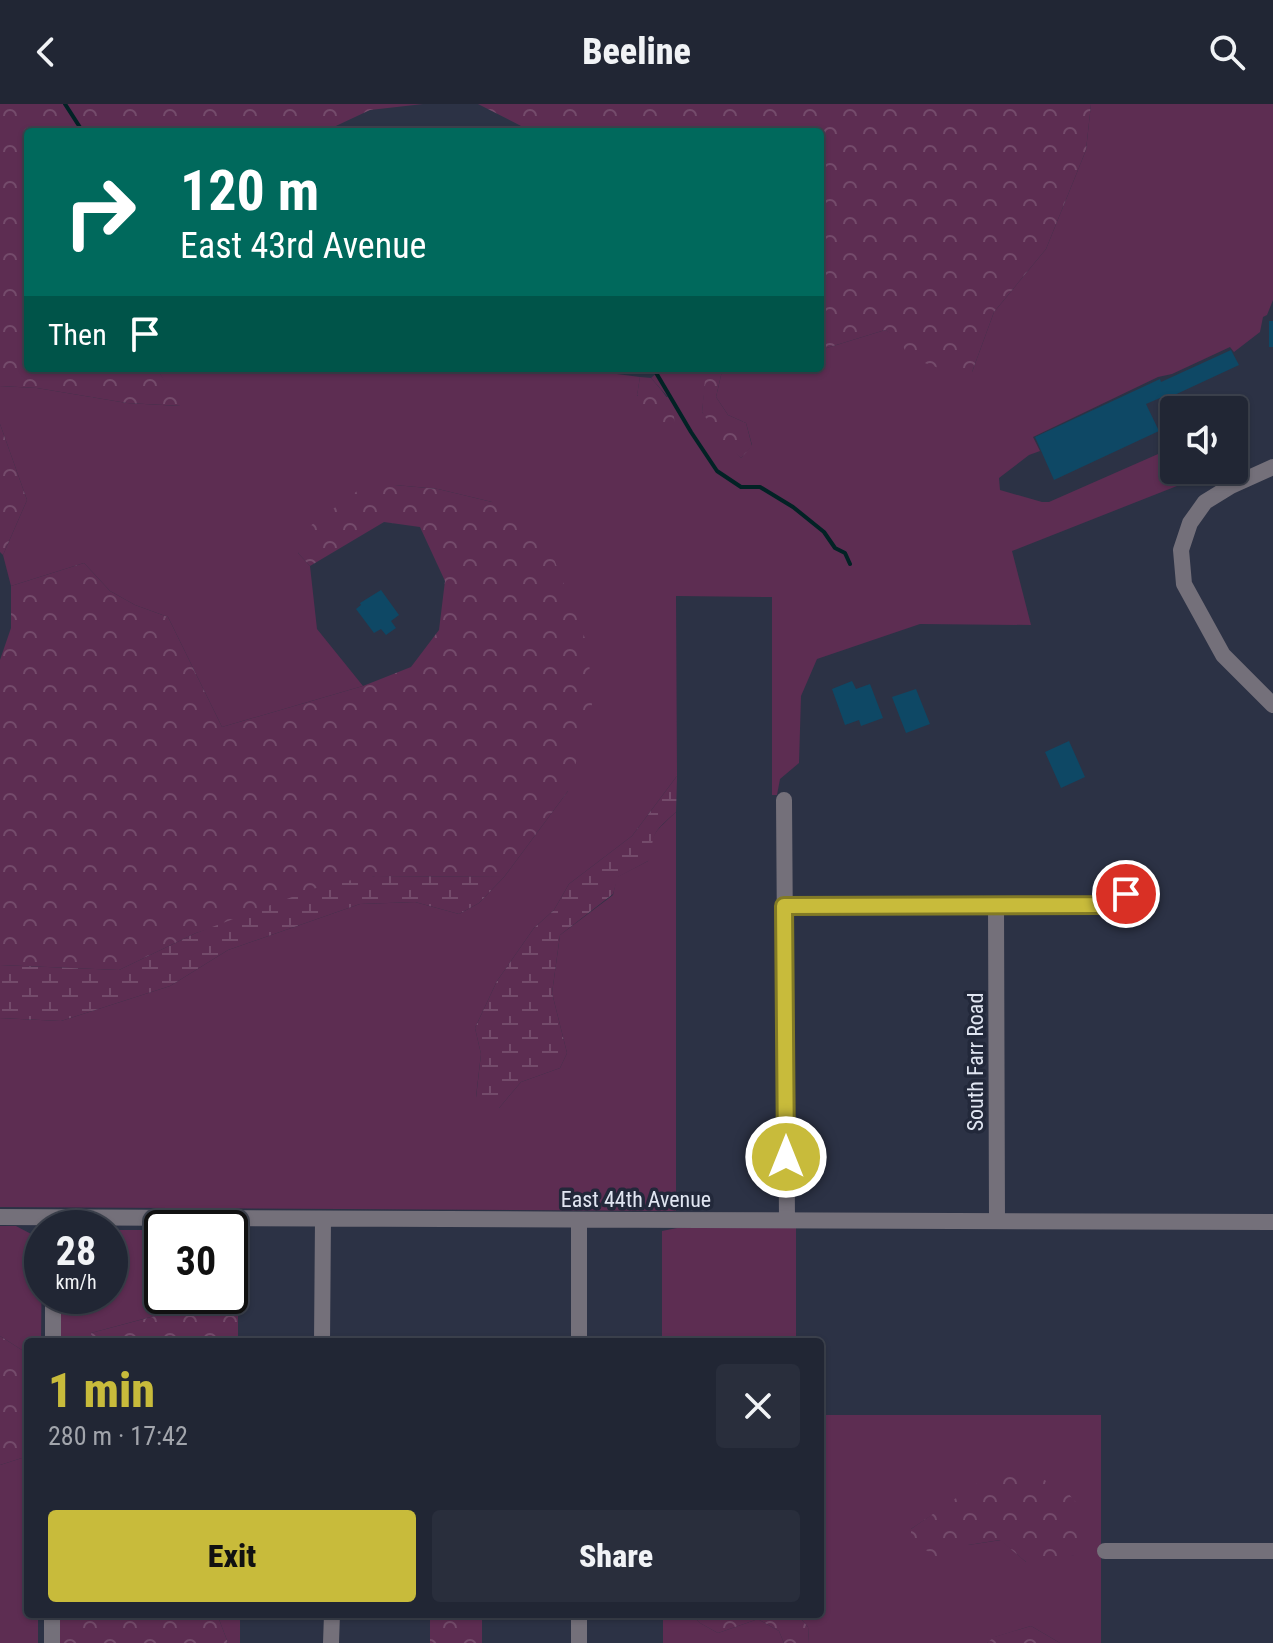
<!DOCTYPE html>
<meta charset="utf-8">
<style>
:root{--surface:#212634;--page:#292e3c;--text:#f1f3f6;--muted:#a2a5ac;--line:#3e434f;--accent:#c8bb3b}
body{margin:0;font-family:"Roboto Condensed",sans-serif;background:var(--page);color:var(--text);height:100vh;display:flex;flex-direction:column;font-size:30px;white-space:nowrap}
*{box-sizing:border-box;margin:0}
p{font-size:26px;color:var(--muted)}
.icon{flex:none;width:44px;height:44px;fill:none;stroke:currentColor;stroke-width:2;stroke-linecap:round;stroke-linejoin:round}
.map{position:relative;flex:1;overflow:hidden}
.drawer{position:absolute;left:24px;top:1234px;width:800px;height:280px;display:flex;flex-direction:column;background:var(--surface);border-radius:8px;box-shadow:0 2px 6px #0004,0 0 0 2px var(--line)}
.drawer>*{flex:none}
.hud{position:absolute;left:24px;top:24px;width:800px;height:244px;border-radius:8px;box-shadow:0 2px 6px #0004,0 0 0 2px var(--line);background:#00695c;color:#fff;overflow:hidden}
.fabs{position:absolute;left:1160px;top:292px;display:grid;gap:16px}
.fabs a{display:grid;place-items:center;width:88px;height:88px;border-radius:8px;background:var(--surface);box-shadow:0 2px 6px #0004,0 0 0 2px var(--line);font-size:40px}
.speed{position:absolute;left:24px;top:1106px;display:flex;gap:16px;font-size:40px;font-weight:700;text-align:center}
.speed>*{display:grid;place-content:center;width:104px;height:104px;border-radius:50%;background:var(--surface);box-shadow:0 2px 6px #0004,0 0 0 2px var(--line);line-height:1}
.speed small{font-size:20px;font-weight:400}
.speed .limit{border:4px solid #111;border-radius:12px;background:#fff;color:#111}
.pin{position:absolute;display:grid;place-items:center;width:68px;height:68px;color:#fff;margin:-34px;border:4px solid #fff;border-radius:50%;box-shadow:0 2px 8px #0007}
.me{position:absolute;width:88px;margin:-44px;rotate:0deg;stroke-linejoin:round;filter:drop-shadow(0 0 6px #0008)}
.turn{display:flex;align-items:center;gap:28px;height:168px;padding:0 24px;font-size:36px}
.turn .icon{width:104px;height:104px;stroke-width:2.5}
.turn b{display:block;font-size:56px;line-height:68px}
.then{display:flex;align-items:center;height:76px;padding:0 24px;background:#0003;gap:16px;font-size:30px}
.round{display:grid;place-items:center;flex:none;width:84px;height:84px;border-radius:8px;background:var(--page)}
.overview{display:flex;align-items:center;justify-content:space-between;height:136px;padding:0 24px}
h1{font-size:48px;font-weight:800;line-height:60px;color:var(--accent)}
.primary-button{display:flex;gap:16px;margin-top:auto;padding:16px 24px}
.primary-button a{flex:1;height:92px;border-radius:8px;background:var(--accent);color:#111;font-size:32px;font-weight:800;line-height:92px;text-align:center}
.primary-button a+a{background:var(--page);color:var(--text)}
header{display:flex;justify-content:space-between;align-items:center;height:104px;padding:0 24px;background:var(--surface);font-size:36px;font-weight:800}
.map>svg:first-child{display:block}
.green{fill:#5d2d52;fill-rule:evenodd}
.forest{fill:url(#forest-crowns)}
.wetland{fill:url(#wetland-marsh)}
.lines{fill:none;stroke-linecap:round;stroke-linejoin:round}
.stream{stroke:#022225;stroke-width:4}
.building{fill:#0e4865}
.minor{stroke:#74707a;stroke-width:16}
.route-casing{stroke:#827a26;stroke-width:20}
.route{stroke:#c8bb3b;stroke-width:14}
.labels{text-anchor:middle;stroke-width:7;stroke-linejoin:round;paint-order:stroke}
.street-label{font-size:22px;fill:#e0e5f1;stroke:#22283a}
</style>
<header><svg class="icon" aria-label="back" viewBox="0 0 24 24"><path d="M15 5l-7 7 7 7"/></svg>Beeline<svg class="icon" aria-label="search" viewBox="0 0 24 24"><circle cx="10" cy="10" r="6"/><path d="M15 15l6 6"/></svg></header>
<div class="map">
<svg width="1273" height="1539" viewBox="0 0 1273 1539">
<defs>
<pattern id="forest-crowns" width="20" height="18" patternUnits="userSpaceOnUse" patternTransform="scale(2)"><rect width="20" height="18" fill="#5d2d52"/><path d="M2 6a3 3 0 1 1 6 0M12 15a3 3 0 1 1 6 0" fill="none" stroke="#744b6b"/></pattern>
<pattern id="wetland-marsh" width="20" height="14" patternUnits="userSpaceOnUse" patternTransform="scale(2)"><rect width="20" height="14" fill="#5d2d52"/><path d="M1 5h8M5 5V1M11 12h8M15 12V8" fill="none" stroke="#744b6b"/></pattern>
</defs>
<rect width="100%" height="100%" fill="#2c3245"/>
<path class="green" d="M 1091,0 L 1273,0 L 1273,196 L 1267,211 L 1263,213 L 1260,228 L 1234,248 L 1230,243 L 1172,270 L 1158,273 L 1033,333 L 1040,347 L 1029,351 L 999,374 L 1000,386 L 1042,398 L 1049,398 L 1174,343 L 1174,366 L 1215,367 L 1012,447 L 1031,521 L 920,520 L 817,555 L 801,592 L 799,659 L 780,675 L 777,691 L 772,691 L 772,493 L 676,492 L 677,672 L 632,732 L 569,780 L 554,806 L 534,824 L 497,877 L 475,924 L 481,950 L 476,993 L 499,1004 L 521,978 L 560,964 L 567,949 L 552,889 L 560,831 L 613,791 L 617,773 L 648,757 C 652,727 655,728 676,708 L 676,1107 L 0,1103 L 0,914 L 61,917 L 170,882 L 228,846 L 360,800 L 415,798 L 459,810 L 479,799 L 504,773 L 568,687 L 492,398 L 438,385 L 395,381 L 298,449 L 310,462 L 317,525 L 363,582 L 222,623 L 168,513 L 135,501 L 110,487 L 84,459 L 11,482 L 3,451 L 27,396 L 0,320 L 0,282 L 37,284 L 127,299 L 180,302 L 158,267 L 617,270 L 640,273 L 637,292 L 668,293 L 651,274 L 660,266 L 707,265 L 702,308 L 741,354 L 752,341 L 746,319 L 728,311 L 716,293 L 722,267 L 805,269 L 808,264 L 820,264 L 820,246 L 885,226 L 972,268 L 994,208 L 1046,145 L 1086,46 Z
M 0,1122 L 16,1122 L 33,1131 L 42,1145 L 41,1238 L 28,1238 L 28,1250 L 0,1232 Z
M 796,1123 L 796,1238 L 662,1238 L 662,1127 L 677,1124 Z
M 110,1126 L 162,1126 L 162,1192 L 229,1192 L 91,1229 L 92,1238 L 60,1238 L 60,1192 L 110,1192 Z
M 230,1127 L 237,1127 L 238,1190 L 230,1192 Z
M 820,1311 L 1101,1311 L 1101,1539 L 1060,1539 L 1031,1522 L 995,1533 L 987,1539 L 809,1539 L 808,1523 L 797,1510 L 820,1510 ZM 935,1409 L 1074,1451 L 1026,1458 L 1001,1436 L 968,1441 L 911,1425 Z
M 28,1352 L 28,1510 L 38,1510 L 38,1539 L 0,1539 L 0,1361 Z
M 217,1510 L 240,1510 L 240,1539 L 228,1539 Z
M 663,1510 L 691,1510 L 700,1519 L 718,1529 L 758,1515 L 779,1527 L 784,1539 L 663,1539 Z"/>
<path class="forest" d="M 0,0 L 423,0 L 370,6 L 323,28 L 28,28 L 28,264 L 156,264 L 182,302 L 127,299 L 37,284 L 0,282 Z
M 478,0 L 1091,0 L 1086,46 L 1046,145 L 994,208 L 972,268 L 950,268 L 908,253 L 900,235 L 885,226 L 820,246 L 820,28 L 525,28 L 525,24 Z
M 706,264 L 808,264 L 806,269 L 722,267 L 716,293 L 728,311 L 746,319 L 752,342 L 741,354 L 718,332 L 702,308 Z
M 640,273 L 651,274 C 669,294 676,304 675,332 L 656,320 L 637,291 Z
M 0,320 L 27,396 L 3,451 L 0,448 Z
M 395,381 L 438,385 L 492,398 L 533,420 L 552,450 L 588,542 L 592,601 L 568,687 L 504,773 L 375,772 L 196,829 L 119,866 L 0,861 L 0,556 L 11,524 L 11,482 L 84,459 L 110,487 L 135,501 L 168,513 L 222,623 L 363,582 L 411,563 L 439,526 L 445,477 L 420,423 L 384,418 L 310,462 L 298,449 L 310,422 L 364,382 Z
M 238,1190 L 238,1238 L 92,1238 L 91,1229 Z
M 0,1232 L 28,1250 L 28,1352 L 0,1361 Z
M 1010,1357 L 1068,1389 L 1083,1407 L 1074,1451 L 1055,1458 L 1026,1458 L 1000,1436 L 968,1441 L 947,1459 L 911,1437 L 911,1425 Z
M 59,1510 L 217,1510 L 228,1539 L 59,1539 Z
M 430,1510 L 482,1510 L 482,1539 L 430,1539 Z
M 691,1510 L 797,1510 L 808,1523 L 809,1539 L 784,1539 L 779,1527 L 758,1515 L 718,1529 L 700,1519 Z
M 1031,1522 L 1060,1539 L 987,1539 L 994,1533 Z"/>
<path class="wetland" d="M 677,672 L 676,708 C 662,721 649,729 653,749 L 648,757 L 618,773 L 613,790 L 560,831 L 552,889 L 567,949 L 560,964 L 521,978 L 499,1004 L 484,1004 L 476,994 L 481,950 L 475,924 L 497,877 L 534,824 L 554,806 L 569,780 L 632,732 Z
M 375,772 L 504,773 L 479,799 L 459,810 L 415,798 L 360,800 L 228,846 L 170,882 L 61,917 L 0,914 L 0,861 L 119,866 L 196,829 L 324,781 Z"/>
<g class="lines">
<path class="stream" d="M 65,0 L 83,28
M 648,264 L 655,267 L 691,328 L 717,367 L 741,383 L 760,383 L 793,403 L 824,428 L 835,444 L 845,449 L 850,460"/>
</g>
<path class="building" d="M 1269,217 L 1273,217 L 1273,243 L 1269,243 Z
M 1231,246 L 1239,261 L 1168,294 L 1167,291 L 1146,300 L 1159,327 L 1054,376 L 1035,333 L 1160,275 L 1161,278 Z
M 381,486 L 399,511 L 391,517 L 396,524 L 386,531 L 381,525 L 374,529 L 356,505 L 361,501 L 360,499 Z
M 852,577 L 856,585 L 870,580 L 883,614 L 861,622 L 859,616 L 845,621 L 832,585 Z
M 916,585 L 930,620 L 906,629 L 892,593 Z
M 1069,637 L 1085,673 L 1061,684 L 1045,648 Z"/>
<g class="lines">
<path class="minor" d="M 1273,363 L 1231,382 L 1205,398 L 1190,419 L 1181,446 L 1184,480 L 1223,551 L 1273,601
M 784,696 L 787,1116
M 996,801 L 997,1115
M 784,802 L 1100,801 L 1126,790
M 0,1113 C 424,1118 849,1114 1273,1118
M 53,1238 L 53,1192
M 322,1238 L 323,1116
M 579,1238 L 579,1117
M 1105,1447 L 1273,1447
M 52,1539 L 52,1510
M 331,1539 L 332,1510
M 579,1539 L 579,1510"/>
</g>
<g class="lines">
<defs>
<path id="route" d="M 786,1053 L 784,802 L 1100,801 L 1126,790"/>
</defs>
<use href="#route" class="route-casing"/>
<use href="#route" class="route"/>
</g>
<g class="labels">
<g class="street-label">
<text transform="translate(975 958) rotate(-90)" y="8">South Farr Road</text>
<text x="636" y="1103">East 44th Avenue</text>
</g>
</g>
</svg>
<div class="fabs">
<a><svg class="icon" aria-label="sound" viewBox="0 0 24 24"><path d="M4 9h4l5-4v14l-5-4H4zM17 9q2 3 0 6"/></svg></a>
</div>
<div class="speed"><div>28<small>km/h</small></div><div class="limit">30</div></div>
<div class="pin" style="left:1126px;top:790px;background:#d93025"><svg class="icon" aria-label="arrive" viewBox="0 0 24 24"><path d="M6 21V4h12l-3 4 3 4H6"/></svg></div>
<svg class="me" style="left:786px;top:1053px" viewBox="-20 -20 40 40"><circle r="17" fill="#c8bb3b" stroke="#fff" stroke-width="3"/><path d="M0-11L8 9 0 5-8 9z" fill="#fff"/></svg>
<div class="hud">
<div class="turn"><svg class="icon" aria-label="right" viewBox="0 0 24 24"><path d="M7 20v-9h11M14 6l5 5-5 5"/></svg><div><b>120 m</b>East 43rd Avenue</div></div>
<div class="then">Then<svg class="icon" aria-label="arrive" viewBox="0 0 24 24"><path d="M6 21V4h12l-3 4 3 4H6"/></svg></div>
</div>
<section class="drawer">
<div class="overview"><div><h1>1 min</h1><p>280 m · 17:42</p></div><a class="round"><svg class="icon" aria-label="close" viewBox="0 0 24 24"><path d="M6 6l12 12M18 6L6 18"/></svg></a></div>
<div class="primary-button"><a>Exit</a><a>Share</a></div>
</section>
</div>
